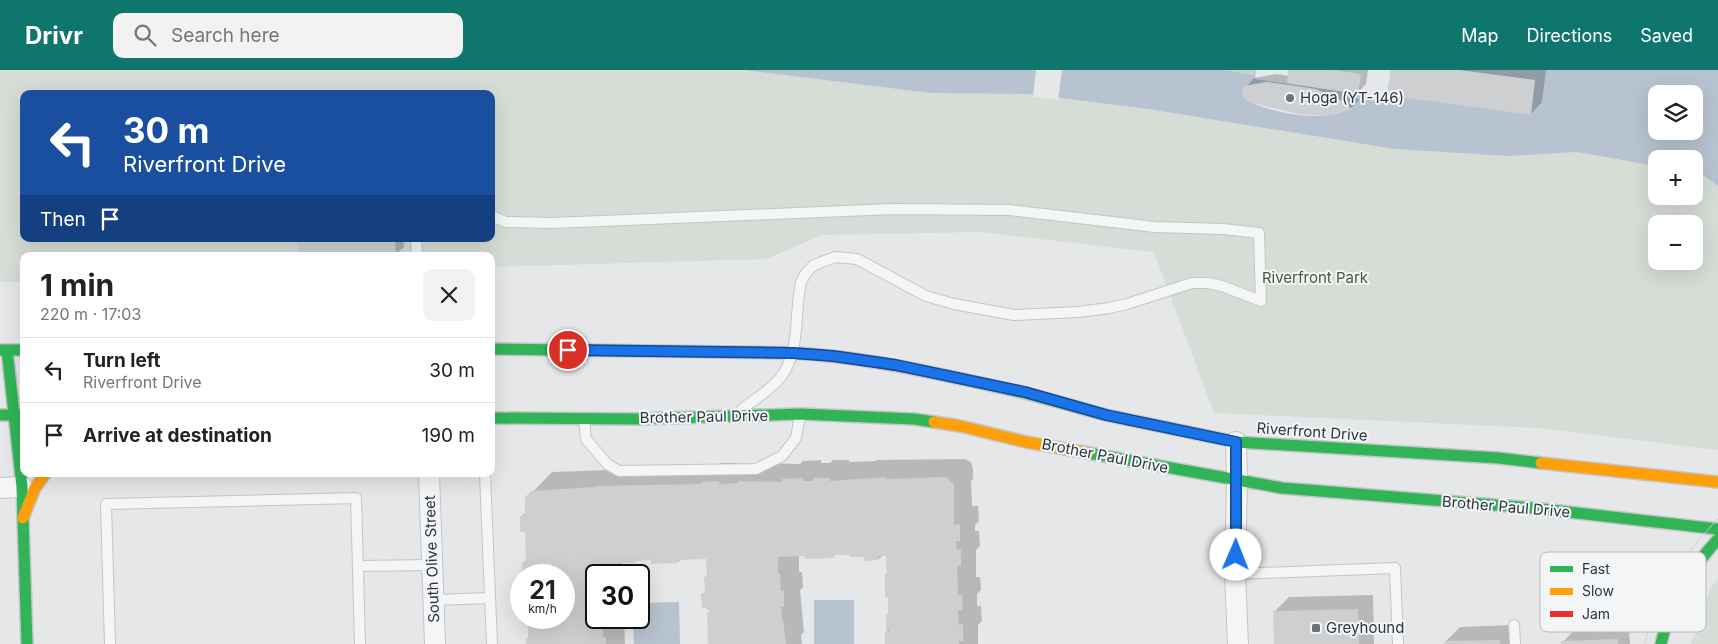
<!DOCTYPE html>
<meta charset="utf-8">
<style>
:root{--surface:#fff;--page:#f2f2f2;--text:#222;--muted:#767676;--line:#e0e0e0;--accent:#0f766e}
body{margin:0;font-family:Inter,sans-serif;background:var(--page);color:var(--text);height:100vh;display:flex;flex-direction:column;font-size:19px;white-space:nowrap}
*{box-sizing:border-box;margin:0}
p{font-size:16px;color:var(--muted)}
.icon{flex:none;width:28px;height:28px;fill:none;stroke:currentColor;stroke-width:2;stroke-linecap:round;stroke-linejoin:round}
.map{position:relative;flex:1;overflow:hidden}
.sheet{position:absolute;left:20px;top:182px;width:475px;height:225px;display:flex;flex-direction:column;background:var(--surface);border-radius:10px;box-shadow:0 5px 20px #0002}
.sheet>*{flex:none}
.hud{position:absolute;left:20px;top:20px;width:475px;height:152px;border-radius:10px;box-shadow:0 5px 20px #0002;background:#1a4fa0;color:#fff;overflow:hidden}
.fabs{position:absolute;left:1648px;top:15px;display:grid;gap:10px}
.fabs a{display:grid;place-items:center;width:55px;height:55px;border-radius:10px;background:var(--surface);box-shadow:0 5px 20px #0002;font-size:25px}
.speed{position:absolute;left:510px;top:494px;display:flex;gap:10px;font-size:25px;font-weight:700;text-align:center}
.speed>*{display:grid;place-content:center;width:65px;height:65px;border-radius:50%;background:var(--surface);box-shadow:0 5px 20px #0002;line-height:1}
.speed small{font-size:12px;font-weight:400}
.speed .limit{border:2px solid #111;border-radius:8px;background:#fff;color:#111}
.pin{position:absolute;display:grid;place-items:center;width:42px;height:42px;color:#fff;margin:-21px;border:2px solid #fff;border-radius:50%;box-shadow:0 1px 5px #0007}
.me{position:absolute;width:55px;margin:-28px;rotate:1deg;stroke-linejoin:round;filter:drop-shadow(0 0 4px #0008)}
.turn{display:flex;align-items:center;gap:18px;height:105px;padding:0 20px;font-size:22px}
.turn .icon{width:65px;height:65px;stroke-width:2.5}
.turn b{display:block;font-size:35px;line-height:42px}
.then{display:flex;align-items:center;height:48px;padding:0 20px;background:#0003;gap:10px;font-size:19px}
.round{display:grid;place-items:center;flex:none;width:52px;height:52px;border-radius:10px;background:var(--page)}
.head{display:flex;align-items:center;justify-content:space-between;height:85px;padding:0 20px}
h1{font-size:30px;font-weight:700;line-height:38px}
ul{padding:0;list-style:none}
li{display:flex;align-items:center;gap:15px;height:65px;padding:0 20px;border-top:1px solid var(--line)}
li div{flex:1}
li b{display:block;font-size:19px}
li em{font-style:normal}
header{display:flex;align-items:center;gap:30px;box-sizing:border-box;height:70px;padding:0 25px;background:var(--accent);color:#fff}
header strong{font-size:24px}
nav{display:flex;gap:28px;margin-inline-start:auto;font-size:18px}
.search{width:350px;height:45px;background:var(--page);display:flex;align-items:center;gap:12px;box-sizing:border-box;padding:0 18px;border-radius:10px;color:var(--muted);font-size:19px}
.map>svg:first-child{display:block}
.green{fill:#d6dcd6;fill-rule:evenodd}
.water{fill:#b7c3d0;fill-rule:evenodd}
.pier{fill:#e5e7e9}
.shadow{fill:#0003}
.building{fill:#cdcfd1}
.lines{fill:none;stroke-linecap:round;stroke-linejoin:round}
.lane-casing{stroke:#c3c5c7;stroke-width:12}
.street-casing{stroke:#c3c5c7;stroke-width:22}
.fast-casing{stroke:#c3c5c7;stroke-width:14}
.slow-casing{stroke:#c3c5c7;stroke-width:14}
.jam-casing{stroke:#c3c5c7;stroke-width:14}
.lane{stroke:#f4f5f6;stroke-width:10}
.street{stroke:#f4f5f6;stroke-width:20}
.fast{stroke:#30b455;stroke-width:11}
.slow{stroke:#ff9f0a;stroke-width:11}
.jam{stroke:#e5322d;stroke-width:11}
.tram{stroke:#cdcfd1;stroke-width:1}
.route-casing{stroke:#114b97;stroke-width:12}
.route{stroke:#1a73e8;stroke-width:9}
.poi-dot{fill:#6d737b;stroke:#f3f5f7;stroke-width:2}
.labels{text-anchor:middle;stroke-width:4;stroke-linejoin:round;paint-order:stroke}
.poi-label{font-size:15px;fill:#2d3540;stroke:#f3f5f7;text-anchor:start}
.park-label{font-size:15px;fill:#425b3c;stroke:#f3f5f7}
.street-label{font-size:15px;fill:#2d3540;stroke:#f3f5f7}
.key{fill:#f3f5f7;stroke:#b8bbc0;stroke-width:1}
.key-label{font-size:14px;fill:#2d3540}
</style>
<header>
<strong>Drivr</strong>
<div class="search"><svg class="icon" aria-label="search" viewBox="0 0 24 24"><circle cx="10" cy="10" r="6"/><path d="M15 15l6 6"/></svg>Search here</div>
<nav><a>Map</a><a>Directions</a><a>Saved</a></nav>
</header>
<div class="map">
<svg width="1718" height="574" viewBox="0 0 1718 574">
<rect width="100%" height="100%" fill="#e5e7e9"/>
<path class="green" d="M 0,0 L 743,0 L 930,23 L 1028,24 L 1148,39 L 1394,79 L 1501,85 L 1577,82 L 1656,96 L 1656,126 L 1694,126 L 1694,103 L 1702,104 L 1718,116 L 1718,380 L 1538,358 L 1214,343 L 1154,182 L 980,162 L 822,165 L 766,189 L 491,197 L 491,186 L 24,186 L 24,212 L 0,212 ZM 24,24 L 491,24 L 491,169 L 24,169 ZM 1656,154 L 1694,154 L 1694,191 L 1656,191 Z
M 1718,509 L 1718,574 L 1691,574 L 1711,517 Z"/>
<path class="water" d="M 743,0 L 1718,0 L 1718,116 L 1702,104 L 1694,103 L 1694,89 L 1656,89 L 1656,96 L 1577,82 L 1509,86 L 1394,79 L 1148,39 L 1028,24 L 930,23 ZM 1267,12 C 1296,16 1330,17 1351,39 C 1342,41 1331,45 1321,46 C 1300,47 1258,40 1242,26 L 1242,21 L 1245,16 ZM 1656,24 L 1694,24 L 1694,61 L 1656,61 Z
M 814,530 L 854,530 L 854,574 L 814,574 Z
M 679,532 L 680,574 L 634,574 L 633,548 L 639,548 L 639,533 Z"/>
<path class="pier" d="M 1036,0 L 1062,0 L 1058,30 L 1033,27 Z
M 1256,0 L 1391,0 L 1387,28 L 1255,9 Z"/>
<path class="shadow" d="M 1289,0 L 1368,0 L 1366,14 L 1358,22 L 1346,21 L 1359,30 L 1351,38 L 1338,43 L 1246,17 L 1254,8 L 1276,4 L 1289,6 Z
M 1393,0 L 1546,0 L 1542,32 L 1531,44 Z
M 299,169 L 403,169 L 404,177 L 395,185 L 300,186 Z
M 965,389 L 971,392 L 973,399 L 973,409 L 971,411 L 972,436 L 978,436 L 979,451 L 975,455 L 975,461 L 979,461 L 980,476 L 976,480 L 976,507 L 980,507 L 981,520 L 977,524 L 977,536 L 981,536 L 982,551 L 978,555 L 978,574 L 887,574 L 886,562 L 890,558 L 887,544 L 890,542 L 886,504 L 888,502 L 888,485 L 883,485 L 879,489 L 850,484 L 836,484 L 834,486 L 799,485 L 799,502 L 802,502 L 803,517 L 800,520 L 804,562 L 801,565 L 802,574 L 708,574 L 708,542 L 712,539 L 703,524 L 706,520 L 705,508 L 708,505 L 707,488 L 681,489 L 678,492 L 652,489 L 623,492 L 621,494 L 622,505 L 596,505 L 596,548 L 624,548 L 625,574 L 527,574 L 527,569 L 530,567 L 529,552 L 525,553 L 525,548 L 564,548 L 564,505 L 524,505 L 524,492 L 527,489 L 526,460 L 521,447 L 526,442 L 527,428 L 552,402 L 718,396 L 721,393 L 737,393 L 737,395 L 756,395 L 758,393 L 800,394 L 803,391 L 821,390 L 821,393 L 830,393 L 833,390 L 849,390 L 849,392 L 875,391 L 877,390 Z
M 1373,525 L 1374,574 L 1275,574 L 1274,542 L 1289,527 Z
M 1515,555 L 1515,574 L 1445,574 L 1445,572 L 1460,557 Z
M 1629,558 L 1630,574 L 1563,574 L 1563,572 L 1574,560 Z"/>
<path class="building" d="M 1224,0 L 1256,0 L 1255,6 Z
M 1288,0 L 1334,0 L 1361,4 L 1358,24 L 1287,13 Z
M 1391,0 L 1459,0 L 1535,10 L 1531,45 L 1387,25 Z
M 1267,12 L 1316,19 L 1339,29 L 1352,39 L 1338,44 L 1323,46 L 1298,44 L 1257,34 L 1248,31 L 1242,26 L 1242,21 L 1245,16 Z
M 298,169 L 395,169 L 396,186 L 299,186 Z
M 887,407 L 886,409 L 946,407 L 954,414 L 954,455 L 960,454 L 960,471 L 956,471 L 957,480 L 961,479 L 961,496 L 957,496 L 958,525 L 962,525 L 963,540 L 958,540 L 959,555 L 963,554 L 963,571 L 959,571 L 959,574 L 885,574 L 885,562 L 889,562 L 889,560 L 886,560 L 886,544 L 888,544 L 888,528 L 885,528 L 885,504 L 887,504 L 886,486 L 879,486 L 879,490 L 864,491 L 864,487 L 849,487 L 849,485 L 834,485 L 834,488 L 805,489 L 805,486 L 778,487 L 778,504 L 780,504 L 781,521 L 784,520 L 784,537 L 781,537 L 782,549 L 783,549 L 786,574 L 708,574 L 707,542 L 709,542 L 709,540 L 707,540 L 706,538 L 702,538 L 701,523 L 705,523 L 704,507 L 707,507 L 706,489 L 678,490 L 678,493 L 651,494 L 651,490 L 636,491 L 636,493 L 620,493 L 620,496 L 605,497 L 605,494 L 598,494 L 598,505 L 596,505 L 596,548 L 600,548 L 600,552 L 603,552 L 603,567 L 606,567 L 606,574 L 526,574 L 526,569 L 528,569 L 528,554 L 524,554 L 524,548 L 564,548 L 564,505 L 523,505 L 522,492 L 526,492 L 525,462 L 520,462 L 520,446 L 525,446 L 525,427 L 532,421 L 594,417 L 594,416 L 701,414 L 701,412 L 719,411 L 719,414 L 738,413 L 738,411 L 783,412 L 782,409 L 803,408 L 803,411 L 813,411 L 813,408 L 830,408 L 830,411 Z
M 1358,539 L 1359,574 L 1274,574 L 1273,541 Z
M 1618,569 L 1618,574 L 1561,574 L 1561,571 Z
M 1500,570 L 1500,574 L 1444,574 L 1444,571 Z"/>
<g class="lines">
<defs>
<path id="lane" d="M 491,146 L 506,152 L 553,153 L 894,139 L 1010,140 L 1155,157 L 1223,159 L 1259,163 L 1261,231 L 1222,216 L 1208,213 L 1192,213 L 1127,234 L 1109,238 L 1078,242 L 1014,245 L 954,234 L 926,226 L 857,189 L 835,187 L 814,195 L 806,203 L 801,212 C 794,243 801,280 781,307 C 771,320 755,329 742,339
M 416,169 L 417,186
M 584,349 L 586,369 L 607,394 L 619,401 L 756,399 L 782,386 L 796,368 L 800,345
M 485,404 L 492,574
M 358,496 L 432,495
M 1235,504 L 1395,498 L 1398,574
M 433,530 L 490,528
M 1514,555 L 1515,574
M 110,574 L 106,434 L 356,428 L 360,574"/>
<path id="street" d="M 1236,372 L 1237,410 L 1235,504 L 1238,574
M 429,404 L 435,574
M 0,418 L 22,417"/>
<path id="fast" d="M 491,279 L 793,283
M 0,280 L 24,280
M 7,280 L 22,417 L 27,574
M 962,309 L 1025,323 L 1106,345 L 1236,372 L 1499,388 L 1541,393
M 0,345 L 24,345
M 491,348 L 639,349 L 800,344 L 914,349 L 934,352
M 1088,383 L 1282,418 L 1533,438 L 1718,459
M 1661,574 C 1670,533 1690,500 1718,469"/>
<path id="slow" d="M 934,352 L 960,356 L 1026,372 L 1088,383
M 1541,393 L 1718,412
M 23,448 L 35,418 L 45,404"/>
<path id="jam" d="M 793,283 C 851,286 906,297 962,309"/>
</defs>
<use href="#lane" class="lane-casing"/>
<use href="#street" class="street-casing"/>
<use href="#fast" class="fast-casing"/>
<use href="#slow" class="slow-casing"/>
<use href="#jam" class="jam-casing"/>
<use href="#lane" class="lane"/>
<use href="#street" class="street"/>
<use href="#fast" class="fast"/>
<use href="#slow" class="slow"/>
<use href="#jam" class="jam"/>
<path class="tram" d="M 1645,574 C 1655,527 1685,482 1718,449"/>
</g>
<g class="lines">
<defs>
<path id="route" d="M 568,280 L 793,283 L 833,286 L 896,295 L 1025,322 L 1106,345 L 1236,372 L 1236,485"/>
</defs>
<use href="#route" class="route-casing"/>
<use href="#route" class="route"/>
</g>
<g class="poi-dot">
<circle cx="1290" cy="28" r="5"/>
<rect x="1311" y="553" width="10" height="10" rx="2.5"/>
</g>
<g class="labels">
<g class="poi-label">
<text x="1300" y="33">Hoga (YT-146)</text>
<text x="1326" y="563">Greyhound</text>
</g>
<g class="park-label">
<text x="1315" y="213">Riverfront Park</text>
</g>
<g class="street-label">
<text transform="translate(704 347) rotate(-1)" y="5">Brother Paul Drive</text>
<text transform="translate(1312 362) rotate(4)" y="5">Riverfront Drive</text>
<text transform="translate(1105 386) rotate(11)" y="5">Brother Paul Drive</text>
<text transform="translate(1506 437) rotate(5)" y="5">Brother Paul Drive</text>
<text transform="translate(432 489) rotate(-92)" y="5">South Olive Street</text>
</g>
</g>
<rect x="1540" y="482" width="166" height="80" rx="8" class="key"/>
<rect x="1550" y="496" width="23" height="6" fill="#30b455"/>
<rect x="1550" y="518" width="23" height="7" fill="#ff9f0a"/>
<rect x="1550" y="541" width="23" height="6" fill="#e5322d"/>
<g class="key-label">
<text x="1582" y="504">Fast</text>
<text x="1582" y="526">Slow</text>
<text x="1582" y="549">Jam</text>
</g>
</svg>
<div class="fabs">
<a><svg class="icon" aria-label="layers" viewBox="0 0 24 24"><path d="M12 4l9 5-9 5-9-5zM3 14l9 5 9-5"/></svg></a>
<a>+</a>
<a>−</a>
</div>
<div class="speed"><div>21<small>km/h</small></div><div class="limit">30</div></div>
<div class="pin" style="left:568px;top:280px;background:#d93025"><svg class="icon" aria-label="arrive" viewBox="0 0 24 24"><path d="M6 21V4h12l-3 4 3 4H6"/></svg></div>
<svg class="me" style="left:1236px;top:485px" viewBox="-20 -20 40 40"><circle r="19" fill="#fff"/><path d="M0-13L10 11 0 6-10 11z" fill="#1a73e8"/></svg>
<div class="hud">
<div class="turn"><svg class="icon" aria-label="left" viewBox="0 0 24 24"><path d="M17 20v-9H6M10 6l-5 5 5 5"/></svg><div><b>30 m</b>Riverfront Drive</div></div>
<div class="then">Then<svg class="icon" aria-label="arrive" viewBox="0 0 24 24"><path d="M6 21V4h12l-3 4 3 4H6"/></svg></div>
</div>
<section class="sheet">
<div class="head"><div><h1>1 min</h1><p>220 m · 17:03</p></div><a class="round"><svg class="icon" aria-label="close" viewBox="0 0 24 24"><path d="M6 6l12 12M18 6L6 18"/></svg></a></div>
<ul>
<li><svg class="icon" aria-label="left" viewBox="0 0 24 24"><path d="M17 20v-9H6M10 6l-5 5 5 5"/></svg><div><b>Turn left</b><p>Riverfront Drive</p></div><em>30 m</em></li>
<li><svg class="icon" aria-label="arrive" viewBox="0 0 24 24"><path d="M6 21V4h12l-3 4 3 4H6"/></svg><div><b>Arrive at destination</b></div><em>190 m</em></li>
</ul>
</section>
</div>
